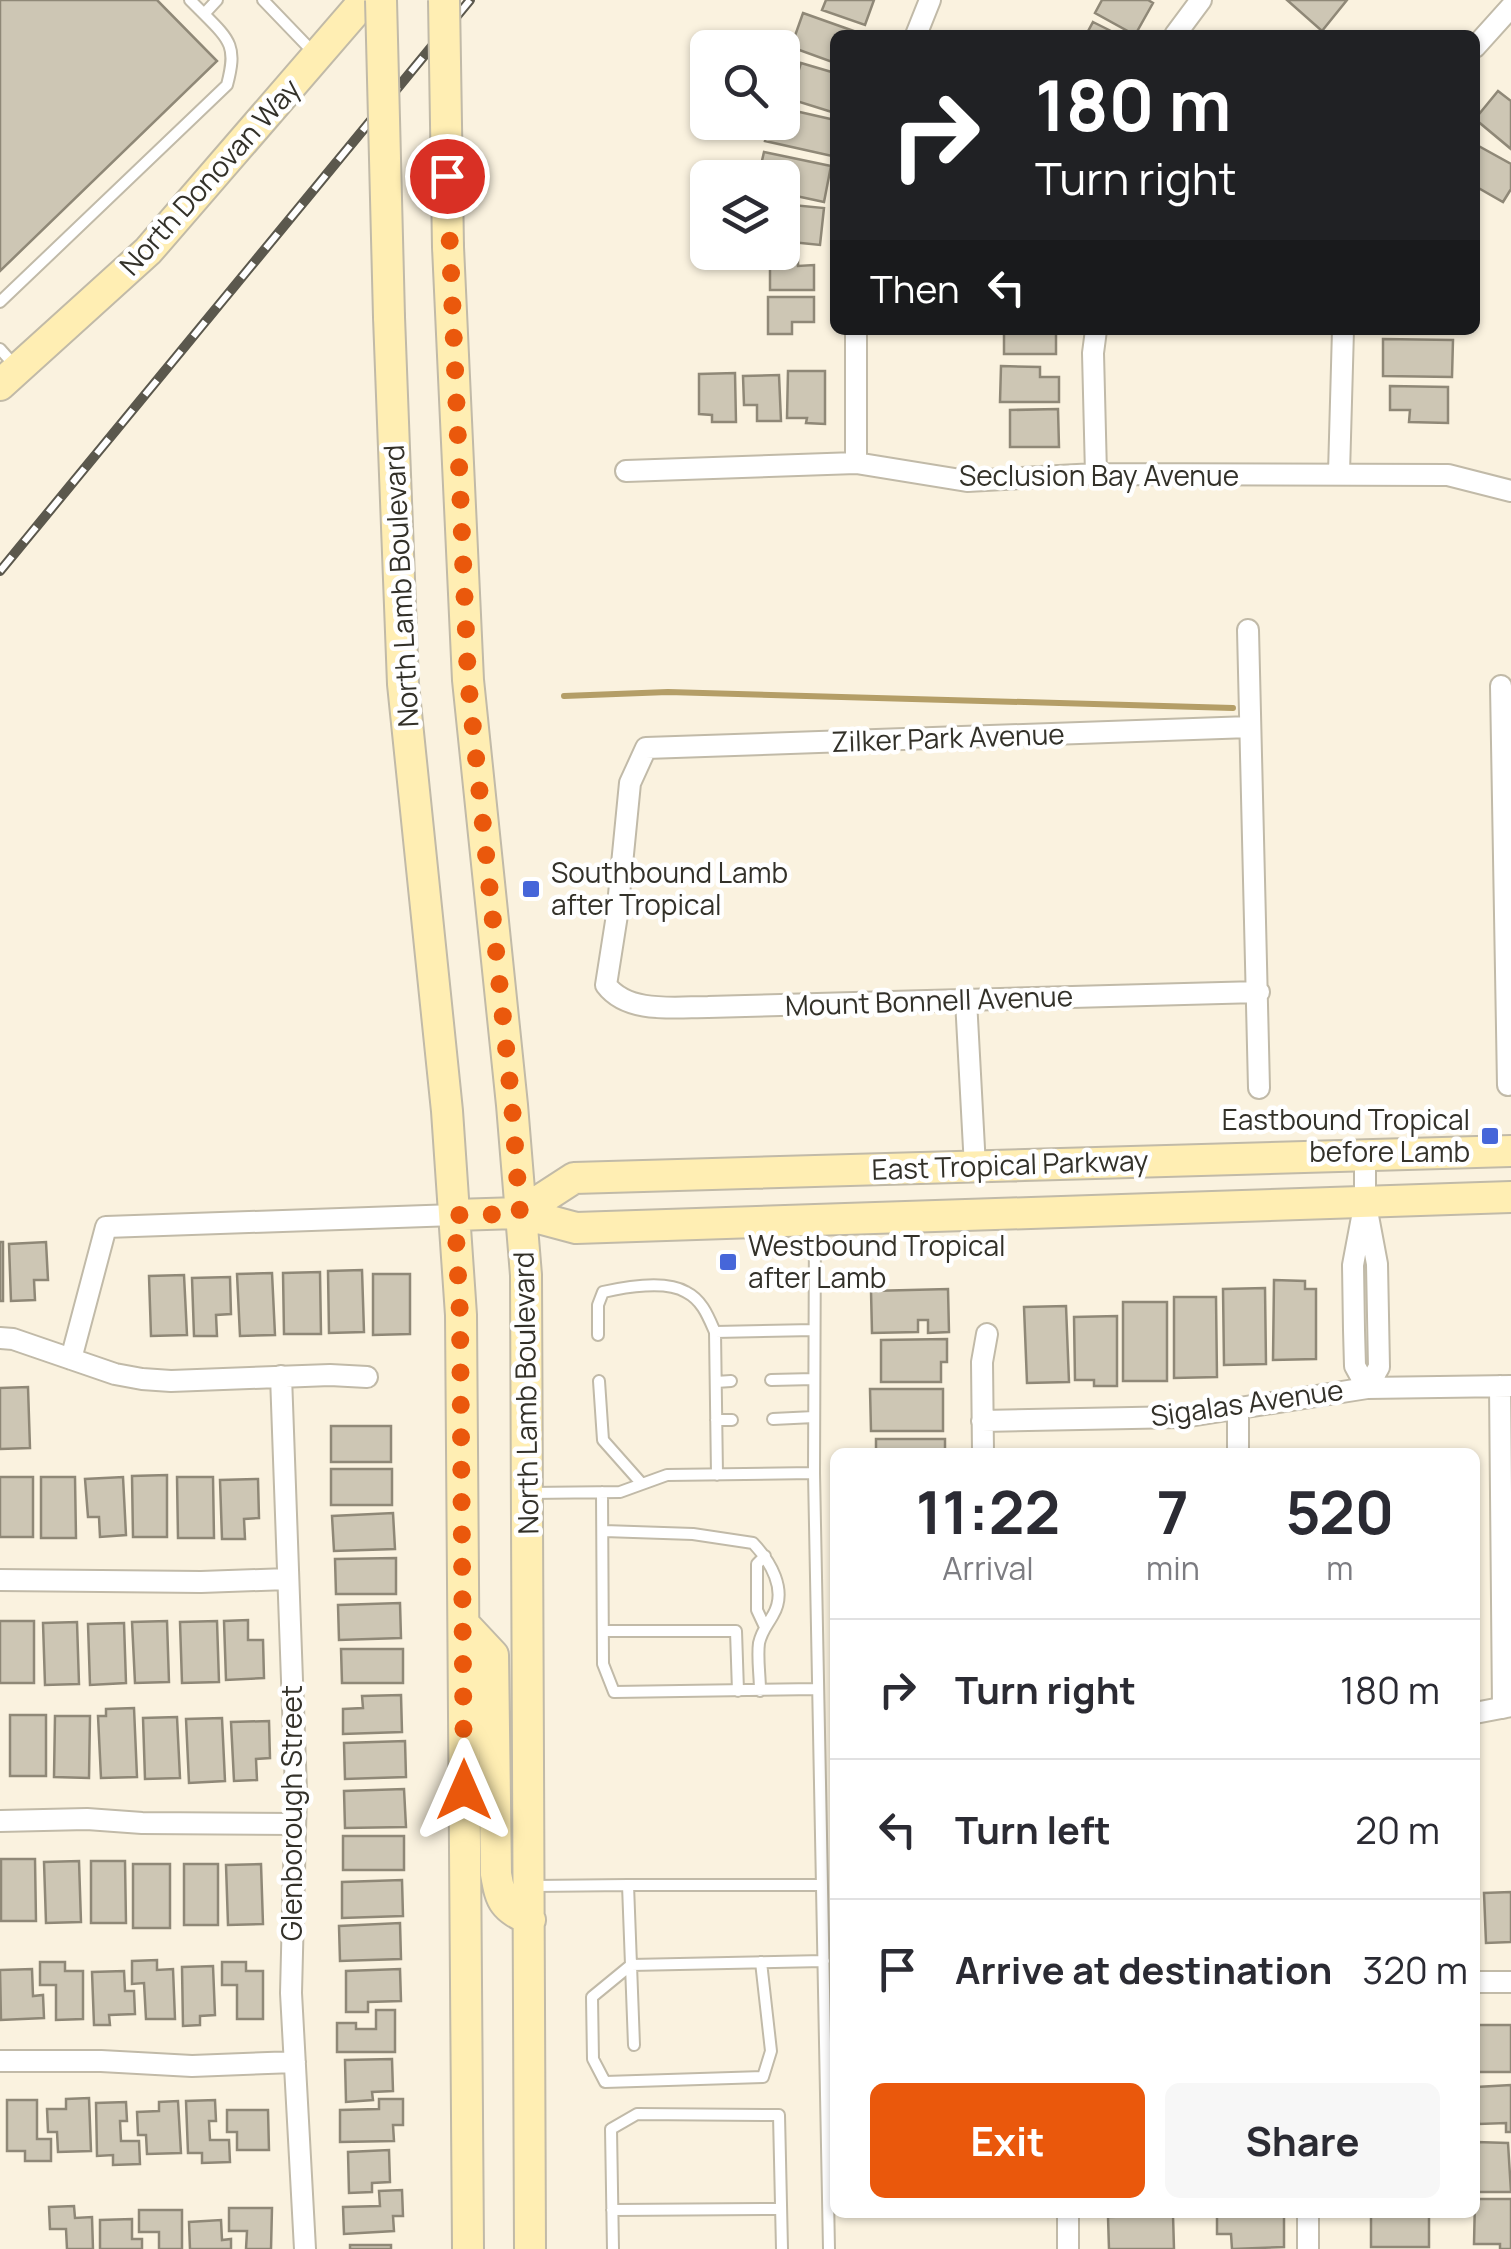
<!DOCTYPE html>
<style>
:root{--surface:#fff;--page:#f7f7f7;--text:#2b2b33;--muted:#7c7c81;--line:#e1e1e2;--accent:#ea580c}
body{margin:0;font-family:Manrope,sans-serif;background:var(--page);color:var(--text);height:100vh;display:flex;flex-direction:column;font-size:38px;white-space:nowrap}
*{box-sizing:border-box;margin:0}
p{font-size:32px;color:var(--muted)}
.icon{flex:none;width:55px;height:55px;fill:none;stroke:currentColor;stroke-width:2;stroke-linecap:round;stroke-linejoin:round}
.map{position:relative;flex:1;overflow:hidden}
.details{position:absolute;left:830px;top:1448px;width:650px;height:770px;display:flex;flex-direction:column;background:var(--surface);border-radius:15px;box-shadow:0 2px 8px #0004}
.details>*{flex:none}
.hud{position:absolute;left:830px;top:30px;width:650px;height:305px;border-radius:15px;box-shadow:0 2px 8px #0004;background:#202124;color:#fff;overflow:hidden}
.buttons{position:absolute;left:690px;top:30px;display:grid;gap:20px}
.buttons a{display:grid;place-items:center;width:110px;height:110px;border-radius:15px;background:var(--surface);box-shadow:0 2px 8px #0004;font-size:50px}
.pin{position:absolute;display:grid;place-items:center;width:85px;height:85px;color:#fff;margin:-42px;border:5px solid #fff;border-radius:50%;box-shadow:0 2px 10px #0007}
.me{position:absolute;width:110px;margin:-55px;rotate:0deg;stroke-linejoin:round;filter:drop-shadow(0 0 8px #0008)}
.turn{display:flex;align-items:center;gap:35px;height:210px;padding:0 40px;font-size:45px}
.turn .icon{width:130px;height:130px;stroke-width:2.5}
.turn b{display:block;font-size:70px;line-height:85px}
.then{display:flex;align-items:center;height:95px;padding:0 40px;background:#0003;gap:20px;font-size:38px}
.eta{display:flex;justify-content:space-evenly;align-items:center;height:170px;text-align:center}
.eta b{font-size:60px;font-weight:700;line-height:70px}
.cta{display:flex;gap:20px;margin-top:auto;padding:20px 40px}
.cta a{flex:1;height:115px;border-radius:15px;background:var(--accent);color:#fff;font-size:40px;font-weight:700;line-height:115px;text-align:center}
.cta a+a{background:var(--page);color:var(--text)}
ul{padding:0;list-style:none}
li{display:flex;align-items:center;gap:30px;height:140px;padding:0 40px;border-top:2px solid var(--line)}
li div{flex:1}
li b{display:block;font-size:38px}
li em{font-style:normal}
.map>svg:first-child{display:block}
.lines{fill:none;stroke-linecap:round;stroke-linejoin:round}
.stream{stroke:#b49e67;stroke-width:6}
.building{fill:#cdc6b4;stroke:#8f8877;stroke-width:2.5}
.lane-casing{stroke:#c1baa8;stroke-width:14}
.street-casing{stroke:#c1baa8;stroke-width:24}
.secondary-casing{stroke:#c1baa8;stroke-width:34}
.lane{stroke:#fff;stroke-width:10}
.street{stroke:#fff;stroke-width:20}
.secondary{stroke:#ffeeb3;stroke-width:30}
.rail-casing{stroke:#5b584d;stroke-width:10}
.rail{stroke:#fff;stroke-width:6;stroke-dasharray:19;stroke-linecap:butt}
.secondary-bridge-casing{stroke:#c1baa8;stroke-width:34;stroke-linecap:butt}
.secondary-bridge{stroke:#ffeeb3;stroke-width:30}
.route{stroke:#ea580c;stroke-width:18;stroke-dasharray:0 32.4}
.poi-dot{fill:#4666d9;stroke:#fff;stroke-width:4}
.labels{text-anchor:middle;stroke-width:9;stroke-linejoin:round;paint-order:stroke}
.street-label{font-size:28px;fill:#333129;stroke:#fff}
.poi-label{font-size:28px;fill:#333129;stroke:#fff;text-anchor:start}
</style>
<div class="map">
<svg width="1511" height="2249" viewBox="0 0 1511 2249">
<rect width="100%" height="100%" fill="#faf2df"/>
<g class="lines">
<path class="stream" d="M 564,696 L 668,692 L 1233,708"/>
</g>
<path class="building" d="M 0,0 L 157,0 L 217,61 L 0,271 Z
M 826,0 L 874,0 L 865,25 L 822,10 Z
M 1102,0 L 1148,0 L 1153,3 L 1135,35 L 1095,13 Z
M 1287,0 L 1347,0 L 1322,31 Z
M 803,13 L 865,35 L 835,35 L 835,63 L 791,47 Z
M 1093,22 L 1119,35 L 1086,35 Z
M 801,63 L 835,73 L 835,113 L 790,99 Z
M 1498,91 L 1511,101 L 1511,149 L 1475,119 Z
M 782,108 L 835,120 L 832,156 L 765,141 L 770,122 L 782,122 Z
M 1475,144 L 1511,164 L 1511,189 L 1503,202 L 1475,186 Z
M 764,152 L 831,166 L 824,202 L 782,193 L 782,178 L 758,178 Z
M 782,204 L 824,208 L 820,245 L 782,241 Z
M 770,253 L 798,253 L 798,266 L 814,265 L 814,290 L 770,290 Z
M 768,297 L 814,297 L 814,322 L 792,322 L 792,334 L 768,334 Z
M 1004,330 L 1056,330 L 1056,354 L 1004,354 Z
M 1383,339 L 1453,340 L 1452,377 L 1383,376 Z
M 1001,366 L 1040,367 L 1040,377 L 1059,377 L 1059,402 L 1000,402 Z
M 788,371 L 825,371 L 825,424 L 806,423 L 807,418 L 787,418 Z
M 735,373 L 736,422 L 712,422 L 712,415 L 699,414 L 699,374 Z
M 779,375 L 781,421 L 757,421 L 757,405 L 744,405 L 743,376 Z
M 1390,386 L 1448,387 L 1448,423 L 1409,422 L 1410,410 L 1390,410 Z
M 1058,409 L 1059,447 L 1010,447 L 1010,410 Z
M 0,1242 L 3,1242 L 3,1301 L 0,1301 Z
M 46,1242 L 48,1280 L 34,1280 L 35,1300 L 11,1301 L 9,1244 Z
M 362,1270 L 364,1332 L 329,1333 L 328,1271 Z
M 320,1272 L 321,1334 L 284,1334 L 283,1273 Z
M 272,1273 L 275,1335 L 240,1336 L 237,1274 Z
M 373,1274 L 410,1274 L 410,1334 L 373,1335 Z
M 184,1275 L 187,1335 L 151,1336 L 149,1276 Z
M 230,1277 L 231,1314 L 216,1315 L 217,1336 L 194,1336 L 192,1278 Z
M 1274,1280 L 1305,1281 L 1305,1289 L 1316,1289 L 1316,1359 L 1273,1360 Z
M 1265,1288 L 1266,1364 L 1224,1365 L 1223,1289 Z
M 948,1289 L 949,1332 L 928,1333 L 928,1320 L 918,1320 L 918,1332 L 872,1333 L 871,1291 Z
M 1174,1297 L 1216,1297 L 1217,1377 L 1174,1378 Z
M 1123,1302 L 1167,1302 L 1167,1381 L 1123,1381 Z
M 1066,1306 L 1069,1382 L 1027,1383 L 1024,1307 Z
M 1117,1316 L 1117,1386 L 1094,1386 L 1094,1380 L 1075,1380 L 1074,1317 Z
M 947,1339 L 947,1362 L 941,1362 L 941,1382 L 881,1382 L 881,1340 Z
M 28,1387 L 30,1448 L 0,1449 L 0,1388 Z
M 870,1389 L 943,1389 L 943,1431 L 871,1431 Z
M 331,1426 L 391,1426 L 391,1462 L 331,1462 Z
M 876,1439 L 945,1439 L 945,1452 L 876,1452 Z
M 331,1469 L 392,1469 L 392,1505 L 331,1505 Z
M 167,1475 L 167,1537 L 133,1537 L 132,1476 Z
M 0,1477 L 33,1477 L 33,1537 L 0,1537 Z
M 41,1477 L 75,1477 L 76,1538 L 41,1538 Z
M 123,1477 L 126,1535 L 100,1537 L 99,1517 L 88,1517 L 85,1479 Z
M 177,1477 L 213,1477 L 214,1538 L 178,1538 Z
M 258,1479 L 259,1518 L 244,1519 L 245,1539 L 222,1539 L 220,1480 Z
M 393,1513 L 395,1549 L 334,1551 L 332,1516 Z
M 396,1558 L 396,1594 L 336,1594 L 335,1559 Z
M 400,1603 L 401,1638 L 339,1640 L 338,1605 Z
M 248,1620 L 248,1640 L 263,1640 L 264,1678 L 226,1680 L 224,1621 Z
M 0,1621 L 34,1621 L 34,1683 L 0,1683 Z
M 167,1621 L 169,1682 L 135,1683 L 132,1622 Z
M 217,1621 L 219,1682 L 182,1683 L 180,1622 Z
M 77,1622 L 79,1684 L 45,1685 L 43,1623 Z
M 124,1623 L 126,1683 L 90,1685 L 88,1624 Z
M 341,1649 L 403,1649 L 403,1683 L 342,1683 Z
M 401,1695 L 402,1732 L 343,1734 L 343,1709 L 363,1708 L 362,1696 Z
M 134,1708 L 137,1777 L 101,1778 L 98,1716 L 106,1716 L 106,1709 Z
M 10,1715 L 46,1715 L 46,1776 L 10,1776 Z
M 55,1716 L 90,1716 L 89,1778 L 54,1777 Z
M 177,1717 L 180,1778 L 145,1779 L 143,1718 Z
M 222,1718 L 225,1781 L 189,1783 L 186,1719 Z
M 269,1721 L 270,1758 L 256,1759 L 257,1780 L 234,1781 L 231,1722 Z
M 405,1741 L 406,1777 L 345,1779 L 344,1743 Z
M 404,1789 L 406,1827 L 345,1828 L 344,1791 Z
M 343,1836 L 404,1836 L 404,1870 L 343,1870 Z
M 1,1859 L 35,1859 L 36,1921 L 1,1921 Z
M 79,1861 L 81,1922 L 46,1923 L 44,1862 Z
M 91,1861 L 125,1861 L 126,1923 L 91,1923 Z
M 133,1864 L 170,1864 L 170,1928 L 133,1928 Z
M 184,1864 L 218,1864 L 218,1925 L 184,1925 Z
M 261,1864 L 263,1924 L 228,1925 L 226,1865 Z
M 402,1880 L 403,1916 L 342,1918 L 342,1882 Z
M 1511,1892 L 1511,1942 L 1486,1943 L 1484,1893 Z
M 400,1923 L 401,1959 L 340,1961 L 339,1926 Z
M 157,1960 L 157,1970 L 173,1969 L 175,2019 L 146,2019 L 144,1983 L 132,1984 L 132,1961 Z
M 40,1962 L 65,1962 L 65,1971 L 83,1971 L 83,2019 L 56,2020 L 56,1985 L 40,1985 Z
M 222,1962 L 246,1962 L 246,1971 L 263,1971 L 263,2019 L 237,2019 L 237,1985 L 222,1985 Z
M 213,1966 L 215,2015 L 200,2016 L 200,2025 L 183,2026 L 182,1967 Z
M 32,1969 L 33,1996 L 43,1995 L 44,2018 L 1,2020 L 0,1970 Z
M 400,1969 L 401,2001 L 368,2002 L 368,2012 L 346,2012 L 346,1971 Z
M 124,1971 L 125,1991 L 134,1991 L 135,2014 L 109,2015 L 110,2025 L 94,2025 L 92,1972 Z
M 376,2010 L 395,2010 L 395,2052 L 337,2052 L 337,2023 L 356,2023 L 356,2029 L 376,2029 Z
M 1478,2025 L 1511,2025 L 1511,2072 L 1478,2072 Z
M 392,2059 L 393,2091 L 372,2092 L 373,2100 L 346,2102 L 345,2060 Z
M 1511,2085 L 1511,2132 L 1506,2132 L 1506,2123 L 1479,2124 L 1477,2087 Z
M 89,2098 L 91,2151 L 58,2152 L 57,2132 L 48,2132 L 47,2109 L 66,2109 L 66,2099 Z
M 379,2099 L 403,2099 L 403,2125 L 393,2125 L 394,2141 L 340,2142 L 340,2110 L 379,2109 Z
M 7,2100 L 37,2100 L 37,2139 L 51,2139 L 51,2161 L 25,2161 L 25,2151 L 7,2151 Z
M 215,2100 L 216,2121 L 209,2121 L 210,2140 L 229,2140 L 230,2162 L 202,2163 L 202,2153 L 188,2153 L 186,2101 Z
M 178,2101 L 181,2153 L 147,2154 L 146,2135 L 138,2135 L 137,2112 L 159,2111 L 159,2102 Z
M 126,2102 L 127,2121 L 120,2121 L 121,2141 L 139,2141 L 140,2164 L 113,2165 L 113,2155 L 97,2156 L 96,2103 Z
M 227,2110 L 268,2110 L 269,2150 L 237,2150 L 237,2132 L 227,2132 Z
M 1476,2142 L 1508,2143 L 1511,2192 L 1475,2192 Z
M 389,2150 L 390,2182 L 372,2183 L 372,2192 L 349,2193 L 348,2152 Z
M 402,2190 L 403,2216 L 393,2216 L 394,2231 L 344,2234 L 343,2207 L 380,2206 L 379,2191 Z
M 1475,2199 L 1511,2199 L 1511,2249 L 1500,2249 L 1500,2244 L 1474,2244 Z
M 74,2206 L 75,2218 L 92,2217 L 93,2249 L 67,2249 L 66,2229 L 50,2229 L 49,2207 Z
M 229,2208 L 272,2208 L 271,2249 L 246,2249 L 247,2231 L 229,2231 Z
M 139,2210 L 182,2210 L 182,2249 L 159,2249 L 159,2232 L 139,2232 Z
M 1371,2212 L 1429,2212 L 1429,2247 L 1371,2247 Z
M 1284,2214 L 1284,2247 L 1232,2249 L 1231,2234 L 1217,2234 L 1217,2215 Z
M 1173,2215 L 1174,2249 L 1109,2249 L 1108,2217 Z
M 132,2219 L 132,2239 L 142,2239 L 142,2249 L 100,2249 L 100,2220 Z
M 221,2220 L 222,2240 L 231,2239 L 231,2249 L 190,2249 L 189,2222 Z
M 350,2245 L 391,2245 L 391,2249 L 350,2249 Z"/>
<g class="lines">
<defs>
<path id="lane" d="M 190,0 L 204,14
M 263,0 L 314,53
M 0,302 L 227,85 C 237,47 231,41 204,14 L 217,0
M 0,349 L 16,367
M 598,1335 L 598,1305 L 603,1292 C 625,1287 666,1280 686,1292 C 702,1300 708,1316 715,1332
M 771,1380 L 814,1379
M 599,1381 L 603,1440 L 642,1484
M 716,1382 L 731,1381
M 773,1419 L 814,1417
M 716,1420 L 732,1420
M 814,1473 L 829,2249
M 717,1475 L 715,1332 L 814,1330
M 602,1492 L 603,1664 L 614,1692 L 817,1689
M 529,1493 L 620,1492 L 667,1475 L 814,1473 L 815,1222
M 604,1531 L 693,1534 L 753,1543 C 770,1561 788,1590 773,1615 C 767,1626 762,1630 759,1643 C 757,1658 760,1675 760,1691
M 764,1625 L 757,1610 L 757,1564 L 765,1556
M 603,1631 L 736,1631 L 738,1691
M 820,1885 L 628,1885 L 631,1965 L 824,1961
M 534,1886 L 628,1885
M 631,1965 L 592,1997 L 593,2059 L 605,2082 L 763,2077 L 771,2051 L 761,1962
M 631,1965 L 634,2045
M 612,2210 L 781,2209
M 613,2249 L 611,2129 L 637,2114 L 779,2115 L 782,2249"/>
<path id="street" d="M 916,35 L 930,0
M 1175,35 L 1201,0
M 1475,47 L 1511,7
M 856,463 L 856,330
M 626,471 L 856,463 L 967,481 L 1096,474 L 1448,475 L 1511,491
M 1339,473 L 1343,330
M 1096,474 L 1093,353 L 1096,330
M 1248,630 L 1259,1088
M 1501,686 L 1508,1085
M 1250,727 L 646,748 L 630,783 L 617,915 L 606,985 C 628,1014 675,1007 708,1007 L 1259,992
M 966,1000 L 975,1167
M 1365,1155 L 1365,1200 L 1377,1264 L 1379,1367 L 1367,1388
M 1363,1212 L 1353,1265 L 1354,1330 L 1355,1366 L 1367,1388
M 0,1338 L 13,1339 L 115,1374 L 142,1379 L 171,1381 L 330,1375 L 367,1377
M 71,1359 L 106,1227 L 455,1215
M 281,1376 L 296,1791 L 291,1993 L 305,2249
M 1500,1386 L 1503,1708
M 1238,1409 L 1238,1452
M 982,1421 L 1183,1417 L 1367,1388 L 1511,1386
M 983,1452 L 982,1362 L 987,1334
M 0,1580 L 201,1582 L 288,1579
M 1475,1713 L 1511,1706
M 0,1821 L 87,1819 L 142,1823 L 295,1824
M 1475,1982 L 1511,1982
M 0,2061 L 101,2061 L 192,2066 L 295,2062
M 1068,2249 L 1068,2212
M 1308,2249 L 1308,2212"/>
<path id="secondary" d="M 448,247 L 468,680 L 512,1105 L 526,1275 L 530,2249
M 389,317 L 403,684 L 447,1111 L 461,1315 L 468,2249
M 0,385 L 148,251 L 365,0
M 520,1213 L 574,1178 L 1511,1151
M 455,1215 L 520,1213 L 576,1228 L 1511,1197
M 464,1624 L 493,1655 L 496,1874 C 501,1903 504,1907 530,1920"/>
</defs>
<use href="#lane" class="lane-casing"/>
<use href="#street" class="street-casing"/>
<use href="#secondary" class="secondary-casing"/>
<use href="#lane" class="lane"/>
<use href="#street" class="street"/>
<use href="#secondary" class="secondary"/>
<defs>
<path id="rail" d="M 0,571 L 470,0"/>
</defs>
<use href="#rail" class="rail-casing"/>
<use href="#rail" class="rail"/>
<defs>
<path id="secondary-bridge" d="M 381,0 L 389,317
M 444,0 L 448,247"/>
</defs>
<use href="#secondary-bridge" class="secondary-bridge-casing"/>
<use href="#secondary-bridge" class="secondary-bridge"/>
</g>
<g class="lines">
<path class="route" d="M 447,176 L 468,680 L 512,1105 L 520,1214 L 455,1215 L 460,1315 L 464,1790"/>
</g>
<g class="poi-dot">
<rect x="521" y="879" width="20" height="20" rx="5"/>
<rect x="1480" y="1126" width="20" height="20" rx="5"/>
<rect x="718" y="1252" width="20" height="20" rx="5"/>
</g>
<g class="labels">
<g class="street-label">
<text transform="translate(210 177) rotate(-48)" y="10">North Donovan Way</text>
<text x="1099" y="486">Seclusion Bay Avenue</text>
<text transform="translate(401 586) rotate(-93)" y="10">North Lamb Boulevard</text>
<text transform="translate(948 738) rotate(-2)" y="10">Zilker Park Avenue</text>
<text transform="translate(929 1001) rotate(-2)" y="10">Mount Bonnell Avenue</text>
<text transform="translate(1010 1165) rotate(-2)" y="10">East Tropical Parkway</text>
<text transform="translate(526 1393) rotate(-91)" y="10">North Lamb Boulevard</text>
<text transform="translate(1247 1403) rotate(-8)" y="10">Sigalas Avenue</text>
<text transform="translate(292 1813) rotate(-90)" y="10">Glenborough Street</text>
</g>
<g class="poi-label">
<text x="551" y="883">Southbound Lamb<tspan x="551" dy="32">after Tropical</tspan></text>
<text x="1470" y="1130" text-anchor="end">Eastbound Tropical<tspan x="1470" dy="32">before Lamb</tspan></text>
<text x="748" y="1256">Westbound Tropical<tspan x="748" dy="32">after Lamb</tspan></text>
</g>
</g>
</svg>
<div class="buttons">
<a><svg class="icon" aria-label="search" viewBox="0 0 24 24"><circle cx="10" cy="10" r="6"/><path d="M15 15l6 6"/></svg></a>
<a><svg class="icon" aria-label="layers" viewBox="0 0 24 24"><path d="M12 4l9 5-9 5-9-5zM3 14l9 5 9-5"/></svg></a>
</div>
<div class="pin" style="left:447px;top:176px;background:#d93025"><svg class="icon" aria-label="arrive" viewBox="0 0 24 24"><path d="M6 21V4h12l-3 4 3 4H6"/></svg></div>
<svg class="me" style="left:464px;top:1790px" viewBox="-20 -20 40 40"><path d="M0-17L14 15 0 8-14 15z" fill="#ea580c" stroke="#fff" stroke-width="4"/></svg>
<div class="hud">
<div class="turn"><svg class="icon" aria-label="right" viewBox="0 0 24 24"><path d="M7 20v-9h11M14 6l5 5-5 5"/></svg><div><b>180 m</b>Turn right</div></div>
<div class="then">Then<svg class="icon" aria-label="left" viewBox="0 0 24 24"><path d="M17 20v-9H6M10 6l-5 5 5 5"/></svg></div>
</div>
<section class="details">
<div class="eta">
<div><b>11:22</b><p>Arrival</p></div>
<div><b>7</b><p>min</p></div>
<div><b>520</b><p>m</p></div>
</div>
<ul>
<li><svg class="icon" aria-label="right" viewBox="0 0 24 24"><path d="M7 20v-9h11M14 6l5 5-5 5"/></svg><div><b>Turn right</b></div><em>180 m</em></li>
<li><svg class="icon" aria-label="left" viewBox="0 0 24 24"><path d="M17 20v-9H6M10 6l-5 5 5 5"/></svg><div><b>Turn left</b></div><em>20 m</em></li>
<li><svg class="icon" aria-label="arrive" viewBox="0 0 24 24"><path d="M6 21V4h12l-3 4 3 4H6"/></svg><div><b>Arrive at destination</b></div><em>320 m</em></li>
</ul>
<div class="cta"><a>Exit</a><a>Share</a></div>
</section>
</div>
